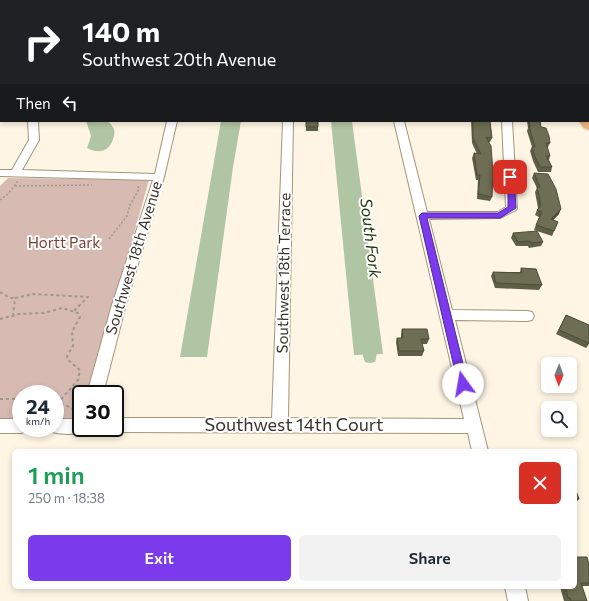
<!DOCTYPE html>
<meta charset="utf-8">
<style>
:root{--surface:#fff;--page:#f2f2f3;--text:#1f2937;--muted:#747a83;--accent:#7c3aed}
body{margin:0;font-family:Commissioner,sans-serif;background:var(--page);color:var(--text);height:100vh;display:flex;flex-direction:column;font-size:15px;white-space:nowrap}
*{box-sizing:border-box;margin:0}
p{font-size:13px;color:var(--muted)}
.icon{flex:none;width:22px;height:22px;fill:none;stroke:currentColor;stroke-width:2;stroke-linecap:round;stroke-linejoin:round}
.map{position:relative;flex:1;overflow:hidden}
.sheet{position:absolute;left:12px;top:449px;width:565px;height:140px;display:flex;flex-direction:column;background:var(--surface);border-radius:6px;box-shadow:0 2px 6px #0003}
.sheet>*{flex:none}
.hud{position:absolute;left:0px;top:0px;width:589px;height:122px;box-shadow:0 2px 6px #0003;background:#202124;color:#fff;overflow:hidden}
.needle{width:26px;rotate:181deg}
.controls{position:absolute;left:541px;top:357px;display:grid;gap:8px}
.controls a{display:grid;place-items:center;width:36px;height:36px;border-radius:6px;background:var(--surface);box-shadow:0 2px 6px #0003;font-size:20px}
.speed{position:absolute;left:12px;top:385px;display:flex;gap:8px;font-size:20px;font-weight:700;text-align:center}
.speed>*{display:grid;place-content:center;width:52px;height:52px;border-radius:50%;background:var(--surface);box-shadow:0 2px 6px #0003;line-height:1}
.speed small{font-size:10px;font-weight:400}
.speed .limit{border:2px solid #111;border-radius:6px;background:#fff;color:#111}
.pin{position:absolute;display:grid;place-items:center;width:34px;height:34px;color:#fff;margin:-17px;border-radius:8px;box-shadow:0 2px 6px #0006}
.me{position:absolute;width:44px;margin:-22px;rotate:347deg;stroke-linejoin:round;filter:drop-shadow(0 0 3px #0008)}
.turn{display:flex;align-items:center;gap:14px;height:84px;padding:0 16px;font-size:18px}
.turn .icon{width:52px;height:52px;stroke-width:2.5}
.turn b{display:block;font-size:28px;line-height:34px}
.then{display:flex;align-items:center;height:38px;padding:0 16px;background:#0003;gap:8px;font-size:15px}
.round{display:grid;place-items:center;flex:none;width:42px;height:42px;border-radius:6px;background:var(--page)}
.summary{display:flex;align-items:center;justify-content:space-between;height:68px;padding:0 16px}
h1{font-size:24px;font-weight:600;line-height:30px;color:#1e9e55}
.button{display:flex;gap:8px;margin-top:auto;padding:8px 16px}
.button a{flex:1;height:46px;border-radius:6px;background:var(--accent);color:#fff;font-size:16px;font-weight:600;line-height:46px;text-align:center}
.button a+a{background:var(--page);color:var(--text)}
.map>svg:first-child{display:block}
.green{fill:#d7bbb3}
.water{fill:#b0c5a3}
.lines{fill:none;stroke-linecap:round;stroke-linejoin:round}
.canal{fill:#b0c5a3;fill-rule:evenodd}
.service-casing{stroke:#a2957a;stroke-width:2}
.minor-casing{stroke:#a2957a;stroke-width:2}
.motorway-casing{stroke:#dbdad8;stroke-width:2}
.path-far2{stroke:#9e9789;stroke-width:1;stroke-dasharray:1.5 1.5;stroke-linecap:butt}
.path-far1{stroke:#9e9789;stroke-width:1.5;stroke-dasharray:2 2;stroke-linecap:butt}
.path{stroke:#9e9789;stroke-width:2;stroke-dasharray:3 3;stroke-linecap:butt}
.service{fill:#fff;fill-rule:evenodd}
.minor{fill:#fff;fill-rule:evenodd}
.motorway{fill:#f3b27a;fill-rule:evenodd}
.wall{fill:#5e5f47}
.shaded-wall{fill:#4c4d3a}
.building{fill:#6d6e53;stroke:#4c4d3a}
.route{fill:#7c3aed;stroke:#51269a}
.labels{text-anchor:middle;stroke-width:4;stroke-linejoin:round;paint-order:stroke}
.park-label{font-size:15px;fill:#794130;stroke:#fff}
.street-label{font-size:15px;fill:#383328;stroke:#fff}
.water-label{font-size:16px;font-style:italic;fill:#1c3704;stroke:#fff}
.near-street-label{font-size:18px;fill:#383328;stroke:#fff}
</style>
<div class="map">
<svg width="589" height="601" viewBox="0 0 589 601">
<rect width="100%" height="100%" fill="#fef5e4"/>
<path class="green" d="M 8,178 L 149,180 L 89,394 L 81,394 L 81,409 L 70,419 L 55,419 L 55,394 L 21,394 L 21,419 L 0,419 L 0,186 Z"/>
<path class="water" d="M 330,0 L 477,0 L 328,1 Z
M 86,121 L 108,121 C 110,123 113,127 114,129 C 115,132 114,137 113,139 C 109,152 99,154 87,148 L 91,136 Z
M 221,121 L 241,121 L 233,167 L 207,357 L 180,357 Z
M 331,121 L 352,121 L 383,354 L 354,355 Z"/>
<g class="lines">
<path class="canal" d="M 368,333 L 373,334 C 376,341 378,355 375,362 L 370,363 L 365,362 C 362,355 360,341 363,334 Z"/>
<defs>
<path id="service" d="M 23,0 L 27,0 L 26,1 L 23,1 Z
M 94,0 L 97,0 L 97,1 L 94,1 Z
M 147,0 L 149,0 L 149,1 L 147,1 Z"/>
<path id="minor" d="M 0,66 L 1,66 L 1,70 L 0,70 Z
M 28,121 L 38,121 L 39,140 L 22,170 L 155,174 L 167,121 L 177,121 L 164,177 L 125,308 L 103,394 L 87,394 L 111,308 L 153,180 L 0,176 L 0,170 L 12,170 L 29,140 Z
M 283,121 L 293,121 L 288,418 L 464,419 L 394,121 L 404,121 L 427,212 L 498,212 L 506,207 L 502,121 L 512,121 L 517,208 L 516,210 L 500,218 L 429,219 L 452,310 L 527,311 L 532,312 L 534,316 L 532,320 L 527,321 L 455,320 L 488,451 L 472,451 L 468,433 L 115,432 L 109,430 L 109,428 L 115,428 L 115,418 L 272,418 Z
M 0,419 L 21,419 L 21,428 L 28,428 L 27,431 L 21,433 L 0,433 Z
M 55,419 L 81,419 L 81,428 L 88,428 L 87,431 C 76,435 60,435 49,431 L 48,428 L 55,428 Z
M 505,587 L 525,587 L 528,601 L 508,601 Z"/>
<path id="motorway" d="M 495,0 L 506,0 L 506,1 L 495,1 Z
M 514,0 L 524,0 L 524,1 L 514,1 Z
M 531,0 L 542,0 L 542,1 L 531,1 Z
M 552,0 L 563,0 L 563,1 L 552,1 Z
M 588,30 L 589,31 L 589,39 L 588,38 Z
M 588,48 L 589,48 L 589,58 L 588,58 Z
M 588,68 L 589,68 L 589,77 L 588,77 Z
M 588,86 L 589,86 L 589,95 L 588,95 Z
M 588,117 L 589,117 L 589,130 L 584,128 L 579,121 L 588,121 Z"/>
</defs>
<use href="#service" class="service-casing"/>
<use href="#minor" class="minor-casing"/>
<use href="#motorway" class="motorway-casing"/>
<path class="path-far2" d="M 261,1 L 274,0"/>
<path class="path-far1" d="M 15,186 L 92,185
M 0,200 L 8,194 L 18,181
M 109,239 L 127,216 L 130,205 L 139,189 L 138,186"/>
<path class="path" d="M 0,292 L 10,298 L 15,298
M 13,316 L 15,298 L 33,294 L 88,297 L 74,311
M 0,319 L 19,314 L 44,313 L 62,308 L 78,313 L 80,317 L 72,332 L 73,346 L 67,356 L 68,360 L 80,370 L 78,380 L 58,403
M 0,399 L 21,399
M 55,402 L 66,405 L 79,413"/>
<use href="#service" class="service"/>
<use href="#minor" class="minor"/>
<use href="#motorway" class="motorway"/>
</g>
<path class="wall" d="M 317,0 L 330,0 L 322,1 L 317,1 Z
M 0,4 L 1,4 L 1,26 L 0,26 Z
M 306,121 L 318,127 L 318,131 L 306,131 Z
M 471,121 L 490,121 L 492,138 L 490,142 L 489,142 L 492,197 L 490,201 L 477,199 L 478,180 L 476,180 L 472,158 L 474,153 L 477,154 L 472,143 Z
M 527,121 L 540,121 L 541,127 L 550,143 L 548,147 L 547,147 L 550,156 L 549,160 L 552,167 L 551,172 L 538,172 L 533,161 L 530,151 L 532,147 L 527,131 L 528,128 Z
M 534,173 L 559,214 L 553,220 L 558,222 L 552,236 L 534,230 L 539,217 L 535,215 L 537,210 L 538,208 L 535,192 L 537,188 L 532,178 Z
M 513,233 L 543,242 L 541,246 L 529,248 L 528,246 L 516,246 L 511,238 Z
M 521,268 L 542,285 L 539,290 L 495,288 L 491,276 L 493,272 L 520,272 Z
M 566,315 L 589,325 L 589,344 L 586,348 L 556,334 Z
M 402,329 L 429,339 L 427,344 L 422,344 L 424,351 L 422,356 L 398,356 L 396,342 L 397,338 L 401,338 L 401,334 Z
M 575,488 L 579,499 L 575,503 Z
M 589,564 L 589,586 L 582,586 L 587,601 L 564,601 L 560,587 L 575,587 Z"/>
<path class="shaded-wall" d="M 561,209 L 559,214 L 549,224 L 551,219 Z"/>
<path class="building" d="M 0,4 L 1,4 L 1,18 L 0,18 Z
M 306,121 L 318,121 L 318,127 L 306,127 Z
M 473,121 L 490,121 L 492,138 L 486,137 L 491,146 L 493,172 L 492,197 L 478,194 L 480,175 L 477,175 L 474,153 L 481,154 L 473,138 Z
M 529,121 L 540,121 L 541,127 L 546,128 L 549,136 L 550,143 L 546,143 L 550,156 L 546,156 L 552,167 L 540,167 L 535,157 L 532,147 L 535,147 L 529,126 L 530,127 Z
M 534,173 L 548,174 L 556,189 L 561,209 L 551,219 L 558,222 L 554,231 L 536,225 L 542,212 L 537,210 L 541,206 L 537,187 L 540,187 Z
M 537,231 L 543,242 L 531,243 L 530,241 L 518,242 L 513,233 Z
M 521,268 L 536,269 L 542,285 L 496,283 L 493,272 L 522,273 Z
M 566,315 L 589,325 L 589,343 L 559,330 Z
M 402,329 L 427,329 L 429,339 L 421,339 L 424,351 L 399,351 L 397,338 L 403,338 Z
M 575,488 L 579,499 L 575,499 Z
M 575,557 L 587,557 L 589,564 L 589,583 L 581,583 L 587,601 L 571,601 L 570,598 L 568,598 L 565,587 L 575,587 Z"/>
<path class="route" d="M 508,175 L 510,175 L 514,177 L 516,208 L 500,218 L 427,218 L 468,384 L 467,387 L 463,388 L 459,387 L 458,384 L 419,216 L 422,213 L 498,213 L 508,207 Z"/>
<g class="labels">
<g class="park-label">
<text x="64" y="248">Hortt Park</text>
</g>
<g class="street-label">
<text transform="translate(134 258) rotate(-73)" y="5">Southwest 18th Avenue</text>
<text transform="translate(284 273) rotate(-89)" y="5">Southwest 18th Terrace</text>
</g>
<g class="water-label">
<text transform="translate(371 238) rotate(83)" y="6">South Fork</text>
</g>
<g class="near-street-label">
<text x="294" y="431">Southwest 14th Court</text>
</g>
</g>
</svg>
<div class="controls">
<a><svg class="needle" viewBox="-14 -14 28 28"><path d="M0-13l5 13h-10z" fill="#e53935"/><path d="M0 13l5-13h-10z" fill="#747a83"/></svg></a>
<a><svg class="icon" aria-label="search" viewBox="0 0 24 24"><circle cx="10" cy="10" r="6"/><path d="M15 15l6 6"/></svg></a>
</div>
<div class="speed"><div>24<small>km/h</small></div><div class="limit">30</div></div>
<div class="pin" style="left:510px;top:177px;background:#d93025"><svg class="icon" aria-label="arrive" viewBox="0 0 24 24"><path d="M6 21V4h12l-3 4 3 4H6"/></svg></div>
<svg class="me" style="left:463px;top:384px" viewBox="-20 -20 40 40"><circle r="19" fill="#fff"/><path d="M0-13L10 11 0 6-10 11z" fill="#7c3aed"/></svg>
<div class="hud">
<div class="turn"><svg class="icon" aria-label="right" viewBox="0 0 24 24"><path d="M7 20v-9h11M14 6l5 5-5 5"/></svg><div><b>140 m</b>Southwest 20th Avenue</div></div>
<div class="then">Then<svg class="icon" aria-label="left" viewBox="0 0 24 24"><path d="M17 20v-9H6M10 6l-5 5 5 5"/></svg></div>
</div>
<section class="sheet">
<div class="summary"><div><h1>1 min</h1><p>250 m · 18:38</p></div><a class="round" style="background:#d93025;color:#fff"><svg class="icon" aria-label="close" viewBox="0 0 24 24"><path d="M6 6l12 12M18 6L6 18"/></svg></a></div>
<div class="button"><a>Exit</a><a>Share</a></div>
</section>
</div>
